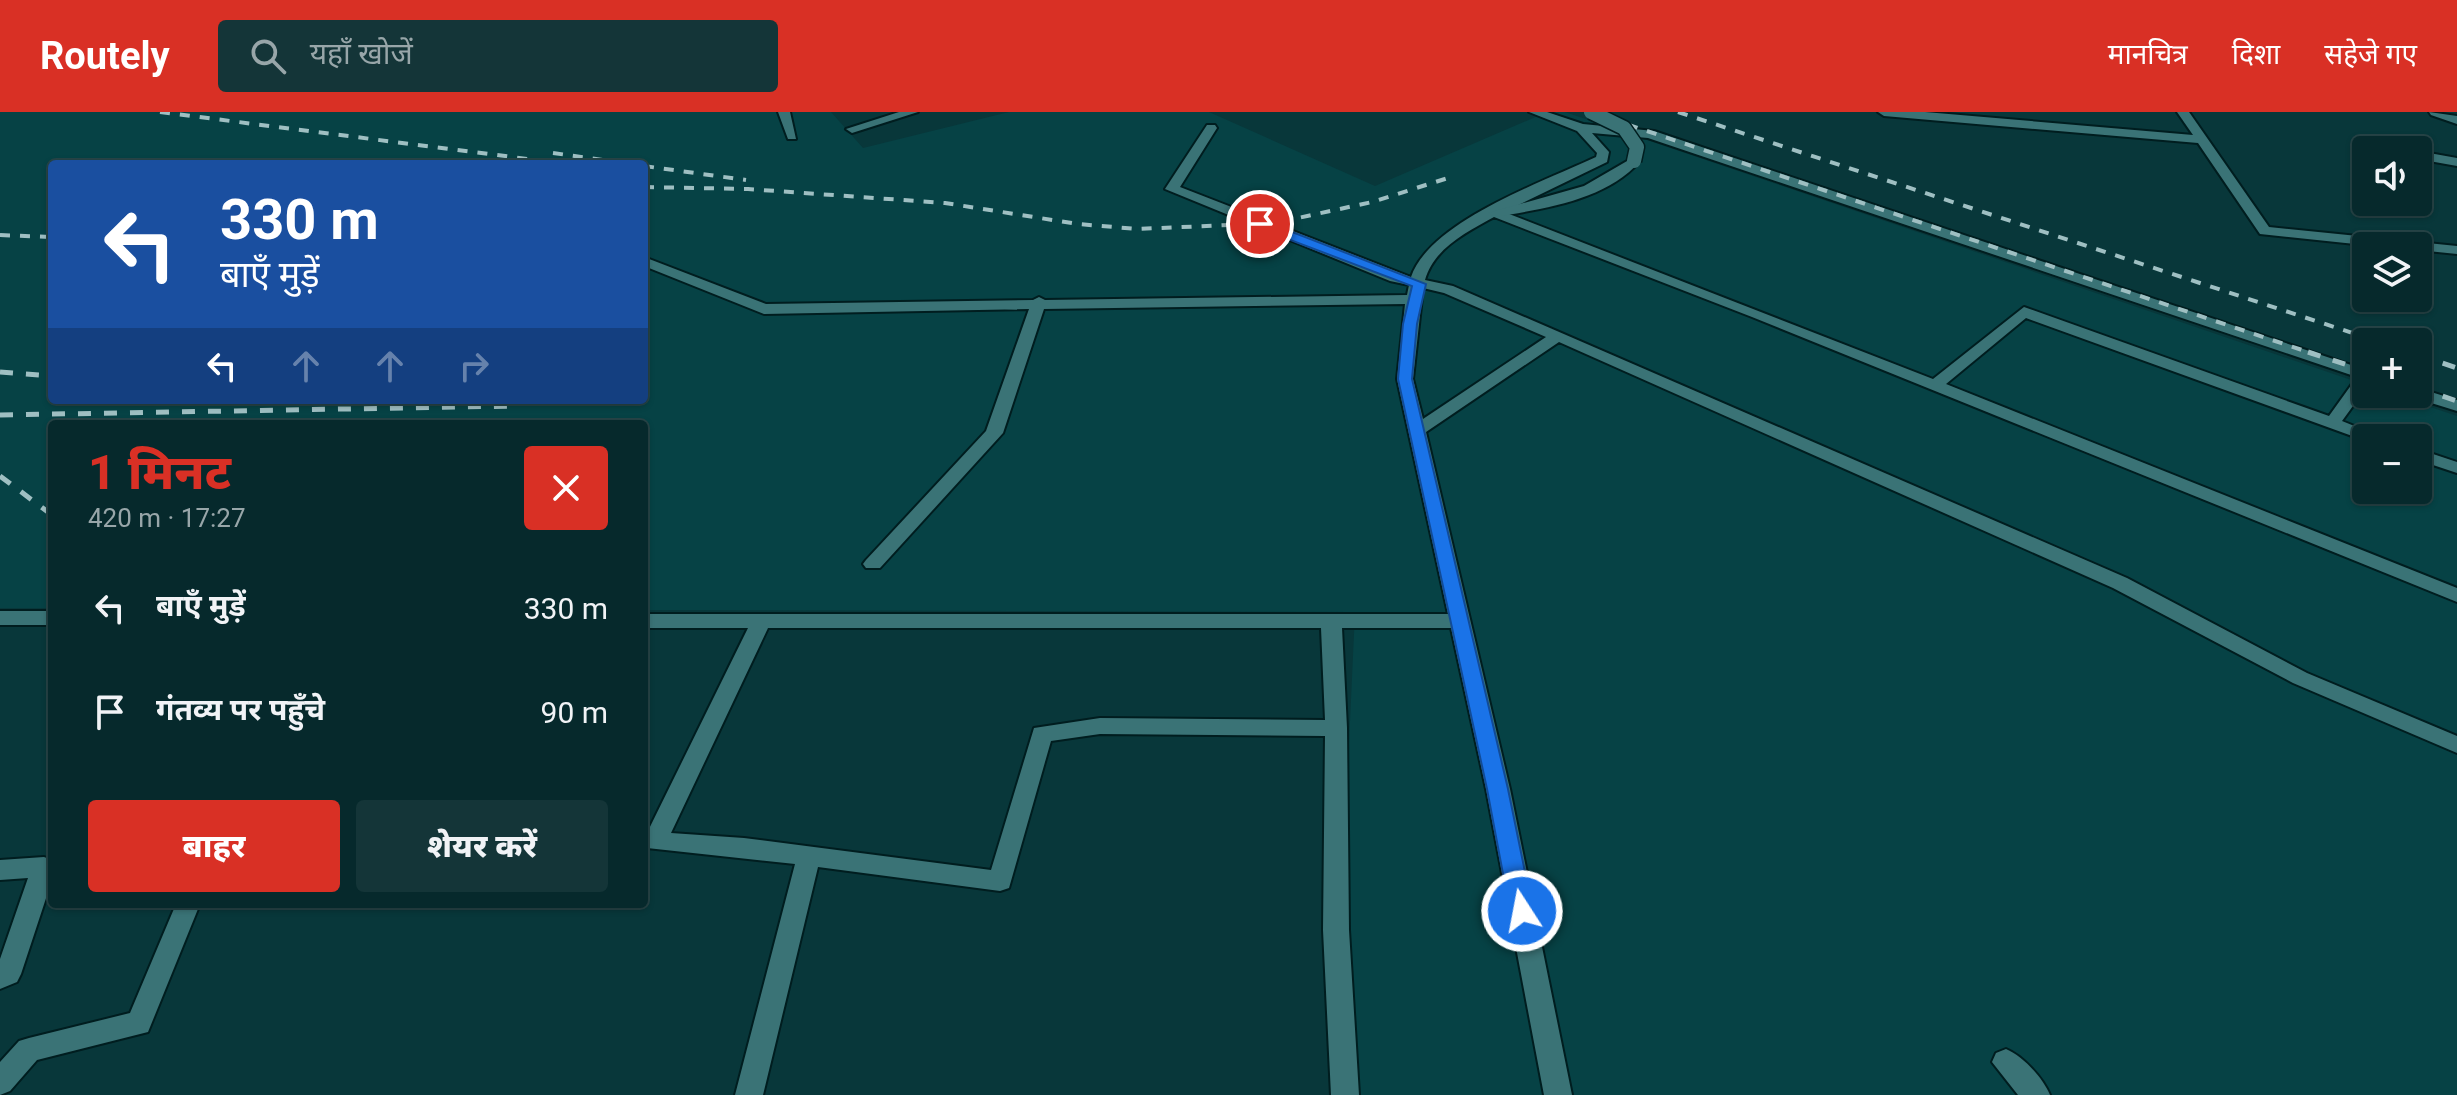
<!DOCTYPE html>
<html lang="hi">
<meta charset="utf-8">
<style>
:root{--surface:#06292c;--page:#143538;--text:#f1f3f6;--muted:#98a6a9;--line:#274548;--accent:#d93025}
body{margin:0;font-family:Roboto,"Noto Sans Devanagari",sans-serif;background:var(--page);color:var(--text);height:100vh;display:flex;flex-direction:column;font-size:30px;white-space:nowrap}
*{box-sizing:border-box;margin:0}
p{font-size:26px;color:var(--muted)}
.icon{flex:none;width:44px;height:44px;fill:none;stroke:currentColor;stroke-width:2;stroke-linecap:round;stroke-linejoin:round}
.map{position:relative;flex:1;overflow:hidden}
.side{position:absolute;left:48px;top:308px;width:600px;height:488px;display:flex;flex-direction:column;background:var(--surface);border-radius:8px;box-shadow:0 2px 6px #0004,0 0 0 2px var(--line)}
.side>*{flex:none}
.top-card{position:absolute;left:48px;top:48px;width:600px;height:244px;border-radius:8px;box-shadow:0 2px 6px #0004,0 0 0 2px var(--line);background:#1a4fa0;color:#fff;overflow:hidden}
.buttons{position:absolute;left:2352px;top:24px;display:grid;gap:16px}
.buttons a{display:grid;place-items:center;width:80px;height:80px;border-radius:8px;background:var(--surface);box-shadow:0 2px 6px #0004,0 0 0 2px var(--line);font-size:40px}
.pin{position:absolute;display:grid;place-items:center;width:68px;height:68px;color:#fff;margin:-34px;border:4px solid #fff;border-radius:50%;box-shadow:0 2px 8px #0007}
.me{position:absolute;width:88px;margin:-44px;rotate:349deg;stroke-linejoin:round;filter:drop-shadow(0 0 6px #0008)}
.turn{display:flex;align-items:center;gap:28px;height:168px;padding:0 40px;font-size:36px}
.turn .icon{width:104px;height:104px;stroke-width:2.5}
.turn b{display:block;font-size:56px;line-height:68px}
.lanes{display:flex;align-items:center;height:76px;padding:0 40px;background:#0003;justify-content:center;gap:40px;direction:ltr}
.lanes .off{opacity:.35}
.round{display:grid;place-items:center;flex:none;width:84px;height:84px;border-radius:8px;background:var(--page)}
.head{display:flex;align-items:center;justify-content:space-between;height:136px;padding:0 40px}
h1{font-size:48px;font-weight:800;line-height:60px;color:var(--accent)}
.action{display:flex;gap:16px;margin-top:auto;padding:16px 40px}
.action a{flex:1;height:92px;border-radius:8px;background:var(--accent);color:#fff;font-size:32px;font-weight:800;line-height:92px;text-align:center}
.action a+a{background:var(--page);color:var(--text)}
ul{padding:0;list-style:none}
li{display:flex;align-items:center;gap:24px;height:104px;padding:0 40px}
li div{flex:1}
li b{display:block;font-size:30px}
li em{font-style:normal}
header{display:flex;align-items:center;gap:48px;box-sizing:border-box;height:112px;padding:0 40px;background:var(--accent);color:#fff}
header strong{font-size:38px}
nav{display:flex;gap:44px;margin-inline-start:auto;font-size:28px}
.search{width:560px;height:72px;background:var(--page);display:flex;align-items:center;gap:20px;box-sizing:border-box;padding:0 28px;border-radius:8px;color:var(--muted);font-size:30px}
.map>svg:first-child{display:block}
.built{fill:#064245;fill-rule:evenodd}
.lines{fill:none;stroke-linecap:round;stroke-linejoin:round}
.minor-casing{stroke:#001d1f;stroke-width:4}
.secondary-casing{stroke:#001d1f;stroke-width:4}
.minor{fill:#3a7376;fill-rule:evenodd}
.secondary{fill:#3a7376;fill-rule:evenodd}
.rail-far1{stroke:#9fbfc2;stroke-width:4;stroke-dasharray:10 10;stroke-linecap:butt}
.rail{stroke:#9fbfc2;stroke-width:5;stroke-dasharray:13 13;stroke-linecap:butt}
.secondary-bridge-casing{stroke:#001d1f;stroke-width:17;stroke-linecap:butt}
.secondary-bridge{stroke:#3a7376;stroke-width:14}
.route{fill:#1a73e8;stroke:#114b97;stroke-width:2}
</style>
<header>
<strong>Routely</strong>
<div class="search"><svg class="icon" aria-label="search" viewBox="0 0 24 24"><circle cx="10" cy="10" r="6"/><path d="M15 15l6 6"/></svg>यहाँ खोजें</div>
<nav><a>मानचित्र</a><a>दिशा</a><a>सहेजे गए</a></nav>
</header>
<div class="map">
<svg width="2457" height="983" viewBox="0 0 2457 983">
<rect width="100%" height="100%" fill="#08373a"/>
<path class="built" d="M 0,0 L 831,0 L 863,36 L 1009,0 L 1209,0 L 1375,74 L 1547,0 L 1565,0 L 2366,273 L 2366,282 L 2392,282 L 2457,304 L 2457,983 L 1333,983 L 1355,500 L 644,498 L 644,312 L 52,312 L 52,496 L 0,496 ZM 52,52 L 644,52 L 644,288 L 52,288 ZM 2366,326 L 2418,326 L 2418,378 L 2366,378 Z"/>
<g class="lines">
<defs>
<path id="minor" d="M 778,0 L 790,0 L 796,27 L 788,27 Z
M 899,0 L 918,0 L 852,21 L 846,17 Z
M 1529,0 L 1547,0 L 1583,12 L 1654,19 L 2366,258 L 2366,276 L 2342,309 L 2384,326 L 2366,326 L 2366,329 L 2026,206 L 1946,272 L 2457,476 L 2457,490 L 1752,205 L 1494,105 C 1467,120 1434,136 1425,168 L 1453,174 L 2127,466 L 2307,561 L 2457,624 L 2457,641 L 2293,571 L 2113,476 L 1559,230 L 1426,320 L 1510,677 L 1572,983 L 1544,983 L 1486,677 L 1451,516 L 1342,516 L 1347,616 L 1349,818 L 1359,983 L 1331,983 L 1323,818 L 1325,624 L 1100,622 L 1051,629 L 1009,776 L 1000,779 L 818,755 L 763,983 L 735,983 L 795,752 L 647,736 L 644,727 L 748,516 L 644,516 L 644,502 L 1448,502 L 1397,267 L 1405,192 L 1044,197 L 1003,321 L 880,456 L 866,456 L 863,452 L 866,448 L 986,319 L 1029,197 L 764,202 L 644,154 L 644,145 L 766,192 L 1033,188 L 1039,185 L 1045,188 L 1407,183 L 1409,173 L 1390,169 L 1165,77 L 1207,13 L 1215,13 L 1217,16 L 1180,75 L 1411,165 C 1430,109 1545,69 1596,45 L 1597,41 L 1577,19 ZM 1592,21 L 1648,26 L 2357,265 L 2329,304 L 2024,195 L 1933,267 L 1504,100 L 1607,50 L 1609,40 ZM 1423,176 L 1444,181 L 1546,225 L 1423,307 L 1413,267 ZM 768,516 L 1321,516 L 1325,608 L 1100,606 L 1034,616 L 991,758 L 744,726 L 671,721 Z
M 1878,0 L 1925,0 L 2193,23 L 2177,0 L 2189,0 L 2269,115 L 2457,134 L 2457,142 L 2418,138 L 2418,134 L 2374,134 L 2260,122 L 2198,31 L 1884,4 Z
M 2429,0 L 2457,4 L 2457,12 L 2431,3 Z
M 2379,33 L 2389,35 L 2391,38 L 2373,38 Z
M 2418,39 L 2457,46 L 2457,54 L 2418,47 Z
M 2418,276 L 2457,288 L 2457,299 L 2412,285 L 2410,282 L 2418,282 Z
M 2418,337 L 2457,350 L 2457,361 L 2418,348 Z
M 0,499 L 52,499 L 52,513 L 0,513 Z
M 44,745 L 52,748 L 52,768 L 21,862 L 17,870 L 0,877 L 0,847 L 28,766 L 0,768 L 0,748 Z
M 176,792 L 200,792 L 148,920 L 37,948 L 10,979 L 0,983 L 0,950 L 19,929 L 29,926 L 130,901 Z
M 2006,937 C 2023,944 2043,966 2050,983 L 2018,983 L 1992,950 L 1996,941 Z"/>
<path id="secondary" d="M 1634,45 L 1640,49 C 1607,88 1543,97 1495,105 L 1488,101 L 1584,74 Z"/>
</defs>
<use href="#minor" class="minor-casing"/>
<use href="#secondary" class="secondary-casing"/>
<use href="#minor" class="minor"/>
<use href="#secondary" class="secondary"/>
<path class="rail-far1" d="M 160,0 L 567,52
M 1590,0 L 2314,242
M 1678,0 L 2380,230
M 553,41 L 632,52
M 644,54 L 746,68
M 644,75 L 748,77 L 945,91 L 1078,112 L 1137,117 L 1275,111 L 1372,90 L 1448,66
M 0,123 L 52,125"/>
<path class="rail" d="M 2308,240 L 2366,259
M 2418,243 L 2457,256
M 0,260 L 52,264
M 2418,276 L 2457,289
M 0,303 L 516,294
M 0,364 L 52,403"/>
<defs>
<path id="secondary-bridge" d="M 1591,0 L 1624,16 L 1637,35 L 1634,49"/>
</defs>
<use href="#secondary-bridge" class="secondary-bridge-casing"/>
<use href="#secondary-bridge" class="secondary-bridge"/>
</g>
<path class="route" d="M 1256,109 L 1264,109 L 1426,172 L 1417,212 L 1412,267 L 1508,677 L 1533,799 L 1530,806 L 1522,809 L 1514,806 L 1510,799 L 1487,677 L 1398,267 L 1403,212 L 1412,174 L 1256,115 Z"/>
</svg>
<div class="buttons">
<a><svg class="icon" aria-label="sound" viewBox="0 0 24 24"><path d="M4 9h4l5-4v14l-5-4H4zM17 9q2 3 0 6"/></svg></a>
<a><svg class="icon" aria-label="layers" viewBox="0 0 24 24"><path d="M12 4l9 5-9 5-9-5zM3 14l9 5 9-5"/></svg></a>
<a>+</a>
<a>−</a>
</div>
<div class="pin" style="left:1260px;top:112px;background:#d93025"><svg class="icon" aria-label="arrive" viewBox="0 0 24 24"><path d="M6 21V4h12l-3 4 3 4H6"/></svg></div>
<svg class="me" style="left:1522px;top:799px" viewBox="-20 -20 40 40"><circle r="17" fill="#1a73e8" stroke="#fff" stroke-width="3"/><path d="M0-11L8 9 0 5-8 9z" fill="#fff"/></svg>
<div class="top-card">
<div class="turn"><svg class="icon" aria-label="left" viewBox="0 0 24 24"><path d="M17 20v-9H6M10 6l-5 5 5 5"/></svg><div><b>330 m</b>बाएँ मुड़ें</div></div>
<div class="lanes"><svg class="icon" aria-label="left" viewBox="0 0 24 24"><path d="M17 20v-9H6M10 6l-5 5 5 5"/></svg><svg class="icon off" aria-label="ahead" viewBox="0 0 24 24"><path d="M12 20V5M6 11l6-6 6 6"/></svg><svg class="icon off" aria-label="ahead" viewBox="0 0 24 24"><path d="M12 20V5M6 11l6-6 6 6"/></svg><svg class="icon off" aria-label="right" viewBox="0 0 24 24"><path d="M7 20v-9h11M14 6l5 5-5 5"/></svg></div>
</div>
<section class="side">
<div class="head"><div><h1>1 मिनट</h1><p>420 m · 17:27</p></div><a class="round" style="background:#d93025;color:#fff"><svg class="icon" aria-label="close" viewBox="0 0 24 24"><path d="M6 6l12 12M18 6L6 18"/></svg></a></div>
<ul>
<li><svg class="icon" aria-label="left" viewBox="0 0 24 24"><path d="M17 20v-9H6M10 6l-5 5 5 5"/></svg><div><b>बाएँ मुड़ें</b></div><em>330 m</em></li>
<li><svg class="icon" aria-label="arrive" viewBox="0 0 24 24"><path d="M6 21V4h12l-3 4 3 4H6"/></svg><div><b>गंतव्य पर पहुँचे</b></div><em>90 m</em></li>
</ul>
<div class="action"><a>बाहर</a><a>शेयर करें</a></div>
</section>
</div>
